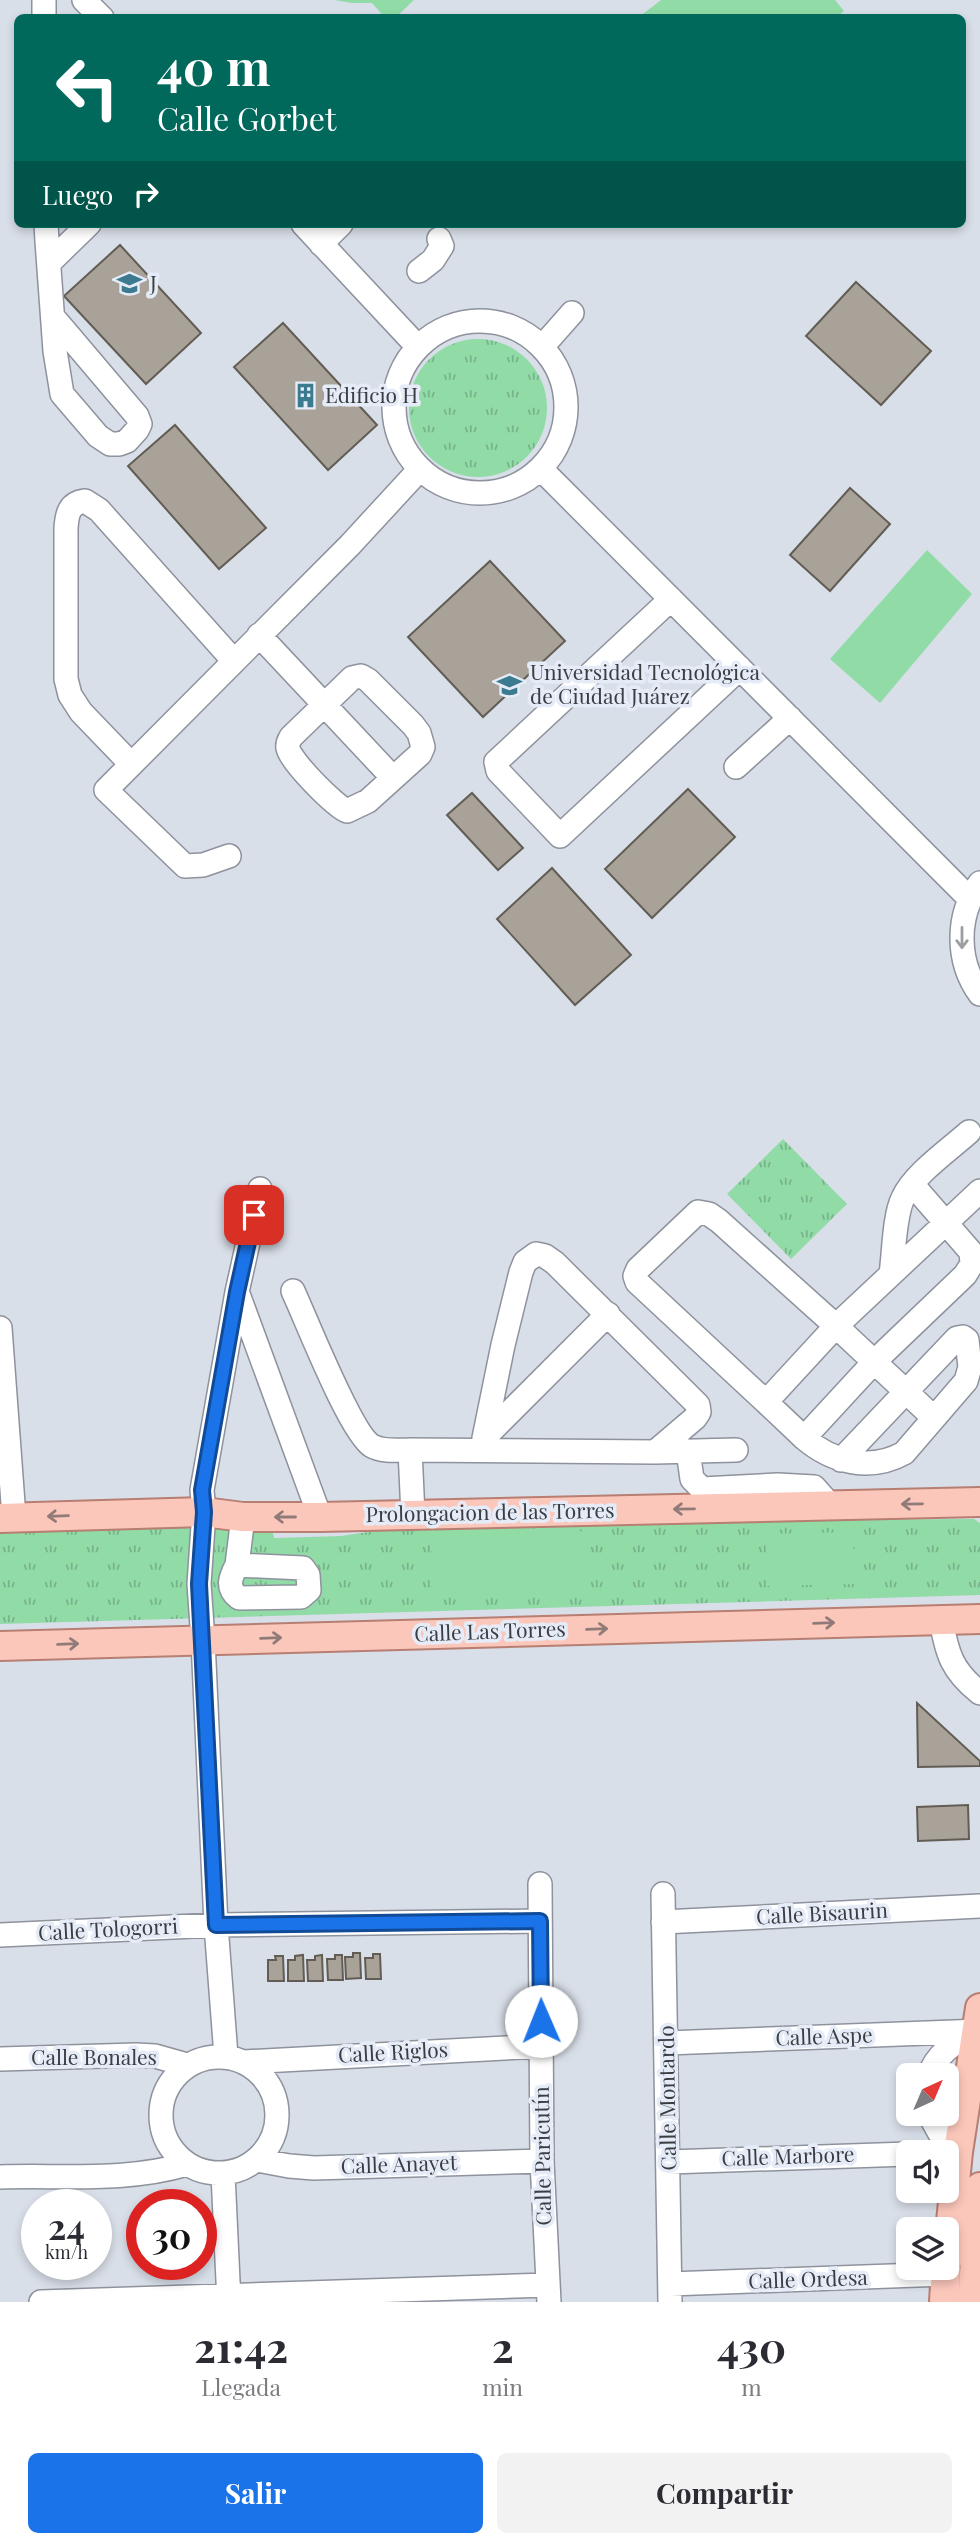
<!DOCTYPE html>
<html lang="es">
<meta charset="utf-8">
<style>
:root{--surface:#fff;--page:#f2f2f3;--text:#2b2b33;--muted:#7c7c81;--accent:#1a73e8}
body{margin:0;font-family:"Playfair Display",serif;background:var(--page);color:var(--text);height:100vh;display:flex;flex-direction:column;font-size:26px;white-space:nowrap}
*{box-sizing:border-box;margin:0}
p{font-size:23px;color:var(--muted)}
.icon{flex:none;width:38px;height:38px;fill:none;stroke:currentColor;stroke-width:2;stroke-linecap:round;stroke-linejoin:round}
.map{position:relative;height:2302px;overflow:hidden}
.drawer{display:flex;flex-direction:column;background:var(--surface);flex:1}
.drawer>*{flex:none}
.guide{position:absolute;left:14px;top:14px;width:952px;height:214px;border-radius:10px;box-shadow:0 4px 10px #0003;background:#00695c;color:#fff;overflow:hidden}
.needle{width:46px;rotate:44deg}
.tools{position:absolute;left:896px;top:2063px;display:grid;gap:14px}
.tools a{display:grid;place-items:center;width:63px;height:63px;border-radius:10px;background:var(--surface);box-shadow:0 4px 10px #0003;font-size:35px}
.speed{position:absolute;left:21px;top:2189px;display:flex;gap:14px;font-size:35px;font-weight:700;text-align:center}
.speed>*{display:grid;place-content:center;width:91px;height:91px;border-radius:50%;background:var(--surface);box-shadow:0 4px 10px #0003;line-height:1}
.speed small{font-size:18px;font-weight:400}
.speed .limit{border:10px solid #d22;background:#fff;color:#111}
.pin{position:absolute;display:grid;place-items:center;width:60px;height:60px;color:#fff;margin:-30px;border-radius:14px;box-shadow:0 4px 10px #0006}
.me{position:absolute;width:77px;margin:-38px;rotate:359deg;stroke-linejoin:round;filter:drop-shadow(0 0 5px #0008)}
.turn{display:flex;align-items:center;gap:24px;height:147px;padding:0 28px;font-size:32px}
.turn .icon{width:91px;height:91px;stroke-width:2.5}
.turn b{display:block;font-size:49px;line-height:60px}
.then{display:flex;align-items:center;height:66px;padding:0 28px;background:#0003;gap:14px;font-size:26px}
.eta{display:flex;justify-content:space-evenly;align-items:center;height:119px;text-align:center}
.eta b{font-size:42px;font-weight:700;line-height:49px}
.cta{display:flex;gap:14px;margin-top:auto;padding:14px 28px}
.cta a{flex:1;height:80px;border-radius:10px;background:var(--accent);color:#fff;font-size:28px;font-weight:700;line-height:80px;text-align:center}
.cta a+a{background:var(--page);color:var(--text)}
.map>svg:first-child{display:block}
.grass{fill:url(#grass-tufts)}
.pitch{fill:#91dba7}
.building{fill:#a8a298;stroke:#625d54;stroke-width:2}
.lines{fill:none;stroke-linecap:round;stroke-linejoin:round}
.minor-casing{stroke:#8d929c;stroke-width:26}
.major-casing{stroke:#b77e72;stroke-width:32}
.minor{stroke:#fff;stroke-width:23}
.major{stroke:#fcc7bb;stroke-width:28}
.oneway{stroke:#9c9ea0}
.oneway2{stroke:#917b78}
.route-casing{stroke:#114b97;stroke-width:18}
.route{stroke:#1a73e8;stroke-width:12}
.labels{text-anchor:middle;stroke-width:7;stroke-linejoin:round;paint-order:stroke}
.poi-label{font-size:21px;fill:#3a3d41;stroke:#e6ecf7;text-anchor:start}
.street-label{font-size:21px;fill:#3a3d41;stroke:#e6ecf7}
</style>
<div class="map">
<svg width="980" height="2302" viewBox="0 0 980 2302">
<defs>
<pattern id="grass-tufts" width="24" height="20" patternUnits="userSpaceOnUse" patternTransform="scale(1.75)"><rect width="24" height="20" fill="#91dba7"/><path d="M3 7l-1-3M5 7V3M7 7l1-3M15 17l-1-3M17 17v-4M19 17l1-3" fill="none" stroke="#77b38a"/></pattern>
</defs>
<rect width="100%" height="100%" fill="#d9dfe9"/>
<path class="grass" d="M409 408a69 69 0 1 1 138 0a69 69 0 1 1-138 0Z
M 783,1139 L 847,1204 L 791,1259 L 727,1194 Z
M 0,1518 L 271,1523 L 274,1538 L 341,1536 L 434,1522 L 974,1519 L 980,1523 L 980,1595 L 0,1624 Z"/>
<path class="pitch" d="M 334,0 L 414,0 L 396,17 L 385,18 L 372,3 L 352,3 Z
M 661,0 L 835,0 L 844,11 L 836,18 L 639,17 Z
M 927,550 L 972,594 L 880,703 L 830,659 Z
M 577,1528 L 585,1535 L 586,1580 L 575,1591 L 438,1597 L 432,1592 L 432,1537 L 438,1530 Z
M 853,1532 L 855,1584 L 768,1586 L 765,1534 Z"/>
<path class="building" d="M 120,245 L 201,333 L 146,384 L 64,296 Z
M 856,282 L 931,351 L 881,405 L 806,336 Z
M 283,323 L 377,425 L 328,470 L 234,367 Z
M 175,425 L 266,528 L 219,569 L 128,466 Z
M 850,488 L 890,524 L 830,591 L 790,555 Z
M 490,561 L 565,641 L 483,717 L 408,637 Z
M 688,789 L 735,837 L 652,918 L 605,869 Z
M 472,793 L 523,848 L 498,870 L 447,815 Z
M 552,868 L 631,955 L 575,1005 L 497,919 Z
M 917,1703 L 980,1761 L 980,1766 L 918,1767 Z
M 968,1805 L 969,1839 L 918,1841 L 917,1807 Z
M 353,1953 L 360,1953 L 361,1978 L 346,1979 L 345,1957 L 353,1957 Z
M 373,1954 L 380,1954 L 381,1979 L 366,1979 L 365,1958 L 373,1958 Z
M 303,1955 L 304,1981 L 288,1981 L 288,1960 L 295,1960 L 295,1956 Z
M 322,1955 L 323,1981 L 308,1981 L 307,1960 L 315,1960 L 315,1956 Z
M 335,1955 L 342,1955 L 343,1980 L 328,1980 L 327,1959 L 335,1959 Z
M 275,1956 L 283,1956 L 284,1981 L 268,1981 L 268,1960 L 276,1960 Z"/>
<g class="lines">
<defs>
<path id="minor" d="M 84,0 L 102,18
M 44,18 L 44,0
M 46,224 L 47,241 L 55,351 L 62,394 L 98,436 L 110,444 L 119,444 L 127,441 L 137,430 L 140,424 L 137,416 L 53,317
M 303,224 L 418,347
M 321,244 L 341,224
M 49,263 L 89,224
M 419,271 L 433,260 L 442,246 L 439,239
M394 407a86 86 0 1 1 172 0a86 86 0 1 1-172 0Z
M 542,347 L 572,313
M 541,469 L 969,898
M 671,599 L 496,762 L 498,771 L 560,836 L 740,668
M 259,635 L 393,778
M 361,676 L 368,680 L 413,725 L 419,733 L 423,747 L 420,754 L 368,801 L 347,811 C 335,806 290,761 288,748 C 287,743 289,741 291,737 L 352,678 Z
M 131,764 L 81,712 L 70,695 L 66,679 L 66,528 C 67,514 69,503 85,501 L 99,510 L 234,661
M 736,767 L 790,718
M 229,856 L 203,865 L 185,866 L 106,790 L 350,545 L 420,469
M 980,883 C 956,915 956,961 980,994
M 698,1212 L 709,1214 L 719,1221 L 836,1326 L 766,1402 L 637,1282 L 635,1276 L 638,1269 Z
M 891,1274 C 894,1254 894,1216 903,1198 C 914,1174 949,1150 969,1132
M 293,1291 C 306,1319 351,1434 372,1446 C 383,1452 398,1450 410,1450
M 238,1294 L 320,1517
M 0,1328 L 14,1517
M 766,1402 L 804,1438 L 875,1361 L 965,1275 L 972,1264 L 971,1252 L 912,1184
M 933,1417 L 836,1326 L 980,1191
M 484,1438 L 503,1345 L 521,1272 L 525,1262 L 536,1254 L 545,1256 L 555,1263 L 698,1405 L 699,1412 L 695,1418 L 655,1452
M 484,1438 L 608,1314
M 804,1438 C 832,1462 870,1472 904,1453 L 966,1381 L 970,1367 L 967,1340 L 963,1337 L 957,1338 L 841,1460
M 688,1451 L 692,1479 L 702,1489 L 778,1485 L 814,1487 L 830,1505
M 413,1515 L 410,1450 L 655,1452 L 736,1450
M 237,1565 L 303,1568 L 308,1575 L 309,1590 L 301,1597 L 239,1598 C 226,1588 230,1578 237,1565 Z
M 237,1565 L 243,1517
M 941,1620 C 947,1654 952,1671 980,1693
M 540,1884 L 542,2161 L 549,2302
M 663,1894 L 670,2302
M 663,1922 L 980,1906
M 0,1935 L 216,1925 L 540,1921
M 667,2043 L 980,2031
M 226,2056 L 216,1925 L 203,1640 L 199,1584 L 204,1512 L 202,1490 L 237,1292 L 260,1189
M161 2115a58 58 0 1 1 116 0a58 58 0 1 1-116 0Z
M 0,2059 L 136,2055 L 155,2056 L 187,2065
M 244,2062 L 541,2046
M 929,2076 C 936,2054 954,2043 973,2032
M 929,2114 L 939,2132 L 958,2152
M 257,2160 L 289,2166 L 314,2168 L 542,2161
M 669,2162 L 908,2154
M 223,2174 L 229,2302
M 0,2177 C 62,2175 127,2182 187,2164
M 670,2284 L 945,2274
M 41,2302 L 547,2285"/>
<path id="major" d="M 0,1518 L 204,1512 L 243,1517 L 320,1517 L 980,1502
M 0,1646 L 980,1619
M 947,2261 L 958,2152 L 980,2008
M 944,2302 L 946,2268
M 972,2302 L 980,2187"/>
</defs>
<use href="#minor" class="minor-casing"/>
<use href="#major" class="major-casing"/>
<use href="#minor" class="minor"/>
<use href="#major" class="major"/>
</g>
<defs><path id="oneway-shaft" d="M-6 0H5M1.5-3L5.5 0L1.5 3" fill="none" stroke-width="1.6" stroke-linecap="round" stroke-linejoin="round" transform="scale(1.75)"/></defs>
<use class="oneway" href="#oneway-shaft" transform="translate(962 938) rotate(90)"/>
<g class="oneway2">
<use href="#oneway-shaft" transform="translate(912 1504) rotate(179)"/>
<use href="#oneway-shaft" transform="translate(684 1509) rotate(179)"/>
<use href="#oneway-shaft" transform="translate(58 1516) rotate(178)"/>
<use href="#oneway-shaft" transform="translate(285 1517) rotate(-180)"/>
<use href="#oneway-shaft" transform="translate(824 1623) rotate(-2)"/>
<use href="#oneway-shaft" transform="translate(597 1629) rotate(-2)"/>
<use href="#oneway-shaft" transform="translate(271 1638) rotate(-2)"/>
<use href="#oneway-shaft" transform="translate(68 1644) rotate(-2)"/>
</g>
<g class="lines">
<defs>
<path id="route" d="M 254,1215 L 237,1292 L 202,1490 L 204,1512 L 199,1584 L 216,1925 L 540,1921 L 541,2021"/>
</defs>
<use href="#route" class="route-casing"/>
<use href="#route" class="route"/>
</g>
<defs>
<symbol id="university-bare" viewBox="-9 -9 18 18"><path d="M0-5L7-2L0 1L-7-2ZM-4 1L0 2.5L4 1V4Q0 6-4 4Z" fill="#3c7b8f" stroke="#e6ecf7" stroke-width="2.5" paint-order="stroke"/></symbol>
<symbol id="building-bare" viewBox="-9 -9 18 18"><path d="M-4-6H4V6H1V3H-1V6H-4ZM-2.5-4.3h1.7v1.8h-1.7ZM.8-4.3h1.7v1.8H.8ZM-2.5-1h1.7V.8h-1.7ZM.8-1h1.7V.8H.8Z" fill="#3c7b8f" stroke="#e6ecf7" stroke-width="2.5" paint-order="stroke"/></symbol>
</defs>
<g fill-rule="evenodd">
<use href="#university-bare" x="112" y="266" width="35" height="35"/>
<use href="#building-bare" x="288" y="378" width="35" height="35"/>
<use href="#university-bare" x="492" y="668" width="35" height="35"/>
</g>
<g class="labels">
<g class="poi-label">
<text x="150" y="291">J</text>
<text x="325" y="403">Edificio H</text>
<text x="530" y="680">Universidad Tecnológica<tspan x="530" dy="24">de Ciudad Juárez</tspan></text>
</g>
<g class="street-label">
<text transform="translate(490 1513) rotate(-1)" y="7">Prolongacion de las Torres</text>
<text transform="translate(490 1632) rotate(-2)" y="7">Calle Las Torres</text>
<text transform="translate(822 1914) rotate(-3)" y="7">Calle Bisaurin</text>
<text transform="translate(108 1930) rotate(-3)" y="7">Calle Tologorri</text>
<text transform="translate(824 2037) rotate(-2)" y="7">Calle Aspe</text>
<text transform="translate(393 2053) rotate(-3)" y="7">Calle Riglos</text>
<text x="94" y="2065">Calle Bonales</text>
<text transform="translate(668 2098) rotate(-91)" y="7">Calle Montardo</text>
<text transform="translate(543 2156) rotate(-91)" y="7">Calle Paricutín</text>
<text transform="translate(788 2157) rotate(-2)" y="7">Calle Marbore</text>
<text transform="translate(399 2165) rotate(-2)" y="7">Calle Anayet</text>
<text transform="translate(808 2280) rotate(-2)" y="7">Calle Ordesa</text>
</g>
</g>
</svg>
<div class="tools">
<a><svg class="needle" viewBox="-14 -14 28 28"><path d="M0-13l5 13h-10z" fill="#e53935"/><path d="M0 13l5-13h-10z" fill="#7c7c81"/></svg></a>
<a><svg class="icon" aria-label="sound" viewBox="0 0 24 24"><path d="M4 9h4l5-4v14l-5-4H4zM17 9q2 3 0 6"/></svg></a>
<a><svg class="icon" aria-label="layers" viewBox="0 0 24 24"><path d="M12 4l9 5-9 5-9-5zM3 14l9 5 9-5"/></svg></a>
</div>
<div class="speed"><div>24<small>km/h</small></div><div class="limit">30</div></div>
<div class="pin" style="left:254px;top:1215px;background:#d93025"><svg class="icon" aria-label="arrive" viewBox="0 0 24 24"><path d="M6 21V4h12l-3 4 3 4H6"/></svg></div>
<svg class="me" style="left:541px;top:2021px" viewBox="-20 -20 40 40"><circle r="19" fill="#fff"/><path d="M0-13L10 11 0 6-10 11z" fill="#1a73e8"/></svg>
<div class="guide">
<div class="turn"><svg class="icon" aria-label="left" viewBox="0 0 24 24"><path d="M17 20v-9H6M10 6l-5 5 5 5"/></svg><div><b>40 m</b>Calle Gorbet</div></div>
<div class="then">Luego<svg class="icon" aria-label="right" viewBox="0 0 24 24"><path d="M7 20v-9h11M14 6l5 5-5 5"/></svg></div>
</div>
</div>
<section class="drawer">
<div class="eta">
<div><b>21:42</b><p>Llegada</p></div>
<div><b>2</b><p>min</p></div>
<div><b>430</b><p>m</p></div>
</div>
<div class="cta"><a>Salir</a><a>Compartir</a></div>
</section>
